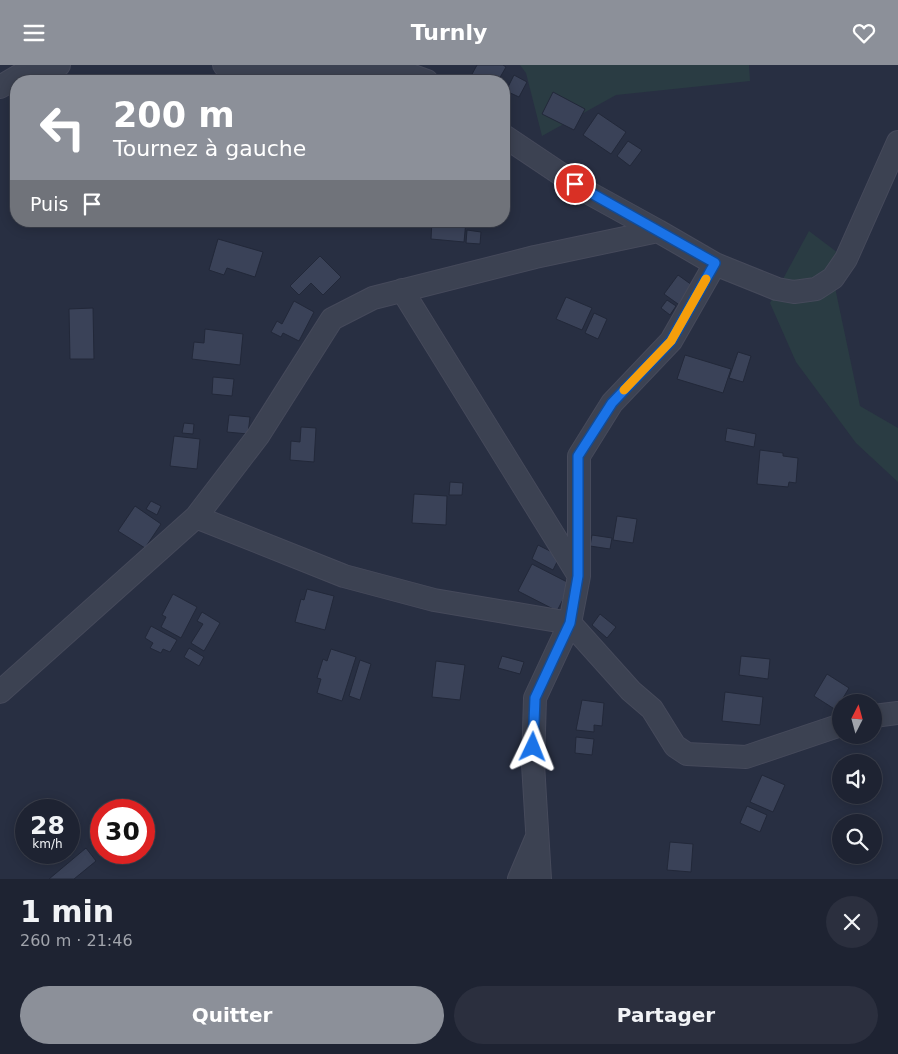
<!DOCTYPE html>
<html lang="fr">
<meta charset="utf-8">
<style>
:root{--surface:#1e2332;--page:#2b2f3e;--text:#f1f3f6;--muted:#a1a4ac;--line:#3c404d;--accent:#8c9099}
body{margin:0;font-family:"DejaVu Sans",sans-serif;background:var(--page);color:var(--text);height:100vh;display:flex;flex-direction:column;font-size:19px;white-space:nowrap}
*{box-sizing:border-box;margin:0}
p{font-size:16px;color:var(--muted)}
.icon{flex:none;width:28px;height:28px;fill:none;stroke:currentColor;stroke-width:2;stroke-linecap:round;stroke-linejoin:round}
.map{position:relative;height:814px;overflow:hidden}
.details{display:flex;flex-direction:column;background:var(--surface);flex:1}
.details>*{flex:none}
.banner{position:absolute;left:10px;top:10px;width:500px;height:152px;border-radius:20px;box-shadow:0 2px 12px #0003,0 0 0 1px var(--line);background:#8c9099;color:#fff;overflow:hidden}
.needle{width:32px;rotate:6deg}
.tools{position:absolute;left:832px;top:629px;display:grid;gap:10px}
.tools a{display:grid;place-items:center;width:50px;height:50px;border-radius:50%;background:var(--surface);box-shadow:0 2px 12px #0003,0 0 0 1px var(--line);font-size:25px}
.speed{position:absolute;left:15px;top:734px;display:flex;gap:10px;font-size:25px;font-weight:700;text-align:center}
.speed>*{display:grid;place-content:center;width:65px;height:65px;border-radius:50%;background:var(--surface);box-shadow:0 2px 12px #0003,0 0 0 1px var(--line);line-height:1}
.speed small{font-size:12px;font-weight:400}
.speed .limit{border:8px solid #d22;background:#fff;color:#111}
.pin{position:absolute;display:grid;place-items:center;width:42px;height:42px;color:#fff;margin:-21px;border:2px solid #fff;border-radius:50%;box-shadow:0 1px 5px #0007}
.me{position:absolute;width:55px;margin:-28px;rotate:2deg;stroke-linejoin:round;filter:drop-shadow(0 0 4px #0008)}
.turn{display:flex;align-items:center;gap:18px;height:105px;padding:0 20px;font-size:22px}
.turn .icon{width:65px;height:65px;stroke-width:2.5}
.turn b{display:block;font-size:35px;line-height:42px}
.then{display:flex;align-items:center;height:48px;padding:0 20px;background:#0003;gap:10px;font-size:19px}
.round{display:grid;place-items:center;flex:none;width:52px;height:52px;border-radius:26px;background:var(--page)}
.head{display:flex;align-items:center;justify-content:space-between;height:85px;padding:0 20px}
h1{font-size:30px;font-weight:600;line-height:38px}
.action{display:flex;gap:10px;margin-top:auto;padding:10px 20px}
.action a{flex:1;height:58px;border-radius:30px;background:var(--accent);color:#fff;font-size:20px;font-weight:600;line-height:58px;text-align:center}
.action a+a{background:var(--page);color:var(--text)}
header{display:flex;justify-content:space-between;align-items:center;height:65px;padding:0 20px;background:var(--accent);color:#fff;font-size:22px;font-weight:600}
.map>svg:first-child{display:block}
.green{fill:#2a3c43}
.building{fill:#3a4258;stroke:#222839}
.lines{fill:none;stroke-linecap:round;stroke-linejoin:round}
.minor-casing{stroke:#464a5b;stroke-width:24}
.minor{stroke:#3c4252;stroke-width:22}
.route-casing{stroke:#114b97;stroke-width:12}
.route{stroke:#1a73e8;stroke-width:9}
.slow{stroke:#f59e0b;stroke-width:9}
</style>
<header><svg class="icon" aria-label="menu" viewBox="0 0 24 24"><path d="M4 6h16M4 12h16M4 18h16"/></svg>Turnly<svg class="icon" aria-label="heart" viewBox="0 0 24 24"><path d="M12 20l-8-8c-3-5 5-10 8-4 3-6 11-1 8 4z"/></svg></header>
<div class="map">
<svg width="898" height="814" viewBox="0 0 898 814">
<rect width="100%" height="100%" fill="#282f42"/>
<path class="green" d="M 520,0 L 749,0 L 750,16 L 616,30 L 542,71 L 526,8 Z
M 809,166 L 846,194 L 833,213 L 860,341 L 898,363 L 898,417 L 856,378 L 796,297 L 770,238 Z"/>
<path class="building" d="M 477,0 L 503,0 L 506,2 L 498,16 L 480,16 L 471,11 Z
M 514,10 L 527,17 L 519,32 L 506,26 Z
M 553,27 L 585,44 L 574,65 L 542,49 Z
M 598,48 L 626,67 L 611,89 L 583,70 Z
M 628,76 L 642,85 L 630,101 L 617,91 Z
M 575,116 L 587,123 L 576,142 L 564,135 Z
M 432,156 L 466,156 L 464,177 L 431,174 Z
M 467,165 L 481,167 L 480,179 L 466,178 Z
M 218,174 L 263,187 L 255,212 L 227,203 L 224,210 L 209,205 Z
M 320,191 L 341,212 L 323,230 L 311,218 L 299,230 L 290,221 Z
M 678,210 L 699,225 L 685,244 L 664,229 Z
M 566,232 L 592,243 L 582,265 L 556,254 Z
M 667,235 L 676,241 L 670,250 L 661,243 Z
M 294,236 L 314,247 L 299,276 L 283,268 L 281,272 L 271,267 L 277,256 L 282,259 Z
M 93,243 L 94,294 L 70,294 L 69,244 Z
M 594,248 L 607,254 L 598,274 L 585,268 Z
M 205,264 L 243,269 L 240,300 L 192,294 L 194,277 L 204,278 Z
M 738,287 L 751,291 L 743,317 L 729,313 Z
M 685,290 L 731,304 L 723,328 L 677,314 Z
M 213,312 L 234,314 L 232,331 L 212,329 Z
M 229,350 L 250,352 L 248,369 L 227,367 Z
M 184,358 L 194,359 L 193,369 L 182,368 Z
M 301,362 L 316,363 L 314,397 L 290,395 L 291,376 L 300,377 Z
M 727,363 L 756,369 L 754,382 L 725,376 Z
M 174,371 L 200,374 L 197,404 L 170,401 Z
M 760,385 L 783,388 L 783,391 L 798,393 L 796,418 L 789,417 L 788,422 L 757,419 Z
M 450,417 L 463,418 L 462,430 L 449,430 Z
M 414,429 L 447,431 L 446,460 L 412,458 Z
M 151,436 L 161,441 L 157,450 L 146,444 Z
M 135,441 L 161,459 L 145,483 L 118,466 Z
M 617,451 L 637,454 L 633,478 L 613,475 Z
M 592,470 L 612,473 L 610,484 L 590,481 Z
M 538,480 L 560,491 L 553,505 L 532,494 Z
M 532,499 L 571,519 L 557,546 L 518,526 Z
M 307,524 L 334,531 L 325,565 L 295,557 L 301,534 L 304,535 Z
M 173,529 L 197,542 L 181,573 L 161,562 L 166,552 L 162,550 Z
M 202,547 L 220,558 L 204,586 L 191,578 L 203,559 L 197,556 Z
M 600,549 L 616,562 L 607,573 L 592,560 Z
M 151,561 L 177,575 L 170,587 L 163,584 L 161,588 L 150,583 L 153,578 L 145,573 Z
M 189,583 L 204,592 L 199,601 L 184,592 Z
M 331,584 L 356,592 L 342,636 L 317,628 L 321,614 L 317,613 L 323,594 L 327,596 Z
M 502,591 L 524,597 L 520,609 L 498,603 Z
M 741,591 L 770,594 L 768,614 L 739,610 Z
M 360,595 L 371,599 L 360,635 L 349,631 Z
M 436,596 L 465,600 L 460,635 L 432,632 Z
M 827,609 L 849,623 L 836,645 L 814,631 Z
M 725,627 L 763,632 L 760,660 L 722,656 Z
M 582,635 L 604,638 L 602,661 L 594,660 L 594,667 L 576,665 Z
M 576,672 L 594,674 L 592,690 L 575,688 Z
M 762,710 L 785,720 L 773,747 L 750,737 Z
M 747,741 L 767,750 L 760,767 L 740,758 Z
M 670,777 L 693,779 L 691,807 L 667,805 Z
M 86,783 L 96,796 L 74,814 L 49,814 Z"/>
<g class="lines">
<defs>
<path id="minor" d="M 224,0 L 304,4 L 394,4 L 427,16
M 0,22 L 32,3 L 59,0
M 504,71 L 589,128 L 658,166
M 402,225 L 579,511
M 196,452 L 344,511 L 434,535 L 570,558 L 631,626 L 652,644 L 675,681 L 687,689 L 746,692 L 841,660
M 0,627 L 196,452 L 258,371 L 332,254 L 373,233 L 535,192 L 658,166 L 715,199 L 777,224 L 794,227 L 816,224 L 833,213 L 846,194 L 898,77
M 874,651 L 898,648
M 519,814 L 536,774
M 540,814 L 533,699 L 535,633 L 570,558 L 579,511 L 579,391 L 612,338 L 671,276 L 715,199"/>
</defs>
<use href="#minor" class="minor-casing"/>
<use href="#minor" class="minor"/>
</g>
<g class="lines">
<defs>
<path id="route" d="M 533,682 L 535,633 L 570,558 L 578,511 L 578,391 L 612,338 L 671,276 L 715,198 L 575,119"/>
</defs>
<use href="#route" class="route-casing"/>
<use href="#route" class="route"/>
<path class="slow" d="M 624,325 L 671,276 L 706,214"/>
</g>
</svg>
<div class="tools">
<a><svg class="needle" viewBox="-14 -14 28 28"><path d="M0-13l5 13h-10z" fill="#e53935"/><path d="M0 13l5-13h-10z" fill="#a1a4ac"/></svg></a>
<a><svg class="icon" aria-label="sound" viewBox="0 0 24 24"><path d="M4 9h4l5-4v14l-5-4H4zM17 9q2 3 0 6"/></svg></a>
<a><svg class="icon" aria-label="search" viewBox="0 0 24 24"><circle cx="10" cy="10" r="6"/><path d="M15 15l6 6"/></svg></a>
</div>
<div class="speed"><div>28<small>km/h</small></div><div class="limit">30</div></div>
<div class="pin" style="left:575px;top:119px;background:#d93025"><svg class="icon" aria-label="arrive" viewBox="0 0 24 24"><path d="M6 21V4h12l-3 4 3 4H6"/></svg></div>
<svg class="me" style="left:533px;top:682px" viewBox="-20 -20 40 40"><path d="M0-17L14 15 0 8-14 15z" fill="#1a73e8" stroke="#fff" stroke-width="4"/></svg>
<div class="banner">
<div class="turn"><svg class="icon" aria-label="left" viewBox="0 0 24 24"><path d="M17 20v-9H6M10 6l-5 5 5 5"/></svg><div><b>200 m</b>Tournez à gauche</div></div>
<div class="then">Puis<svg class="icon" aria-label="arrive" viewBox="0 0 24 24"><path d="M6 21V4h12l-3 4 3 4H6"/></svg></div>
</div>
</div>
<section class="details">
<div class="head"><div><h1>1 min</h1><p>260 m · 21:46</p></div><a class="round"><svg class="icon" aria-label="close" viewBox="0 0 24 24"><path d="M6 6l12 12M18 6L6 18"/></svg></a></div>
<div class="action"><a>Quitter</a><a>Partager</a></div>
</section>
